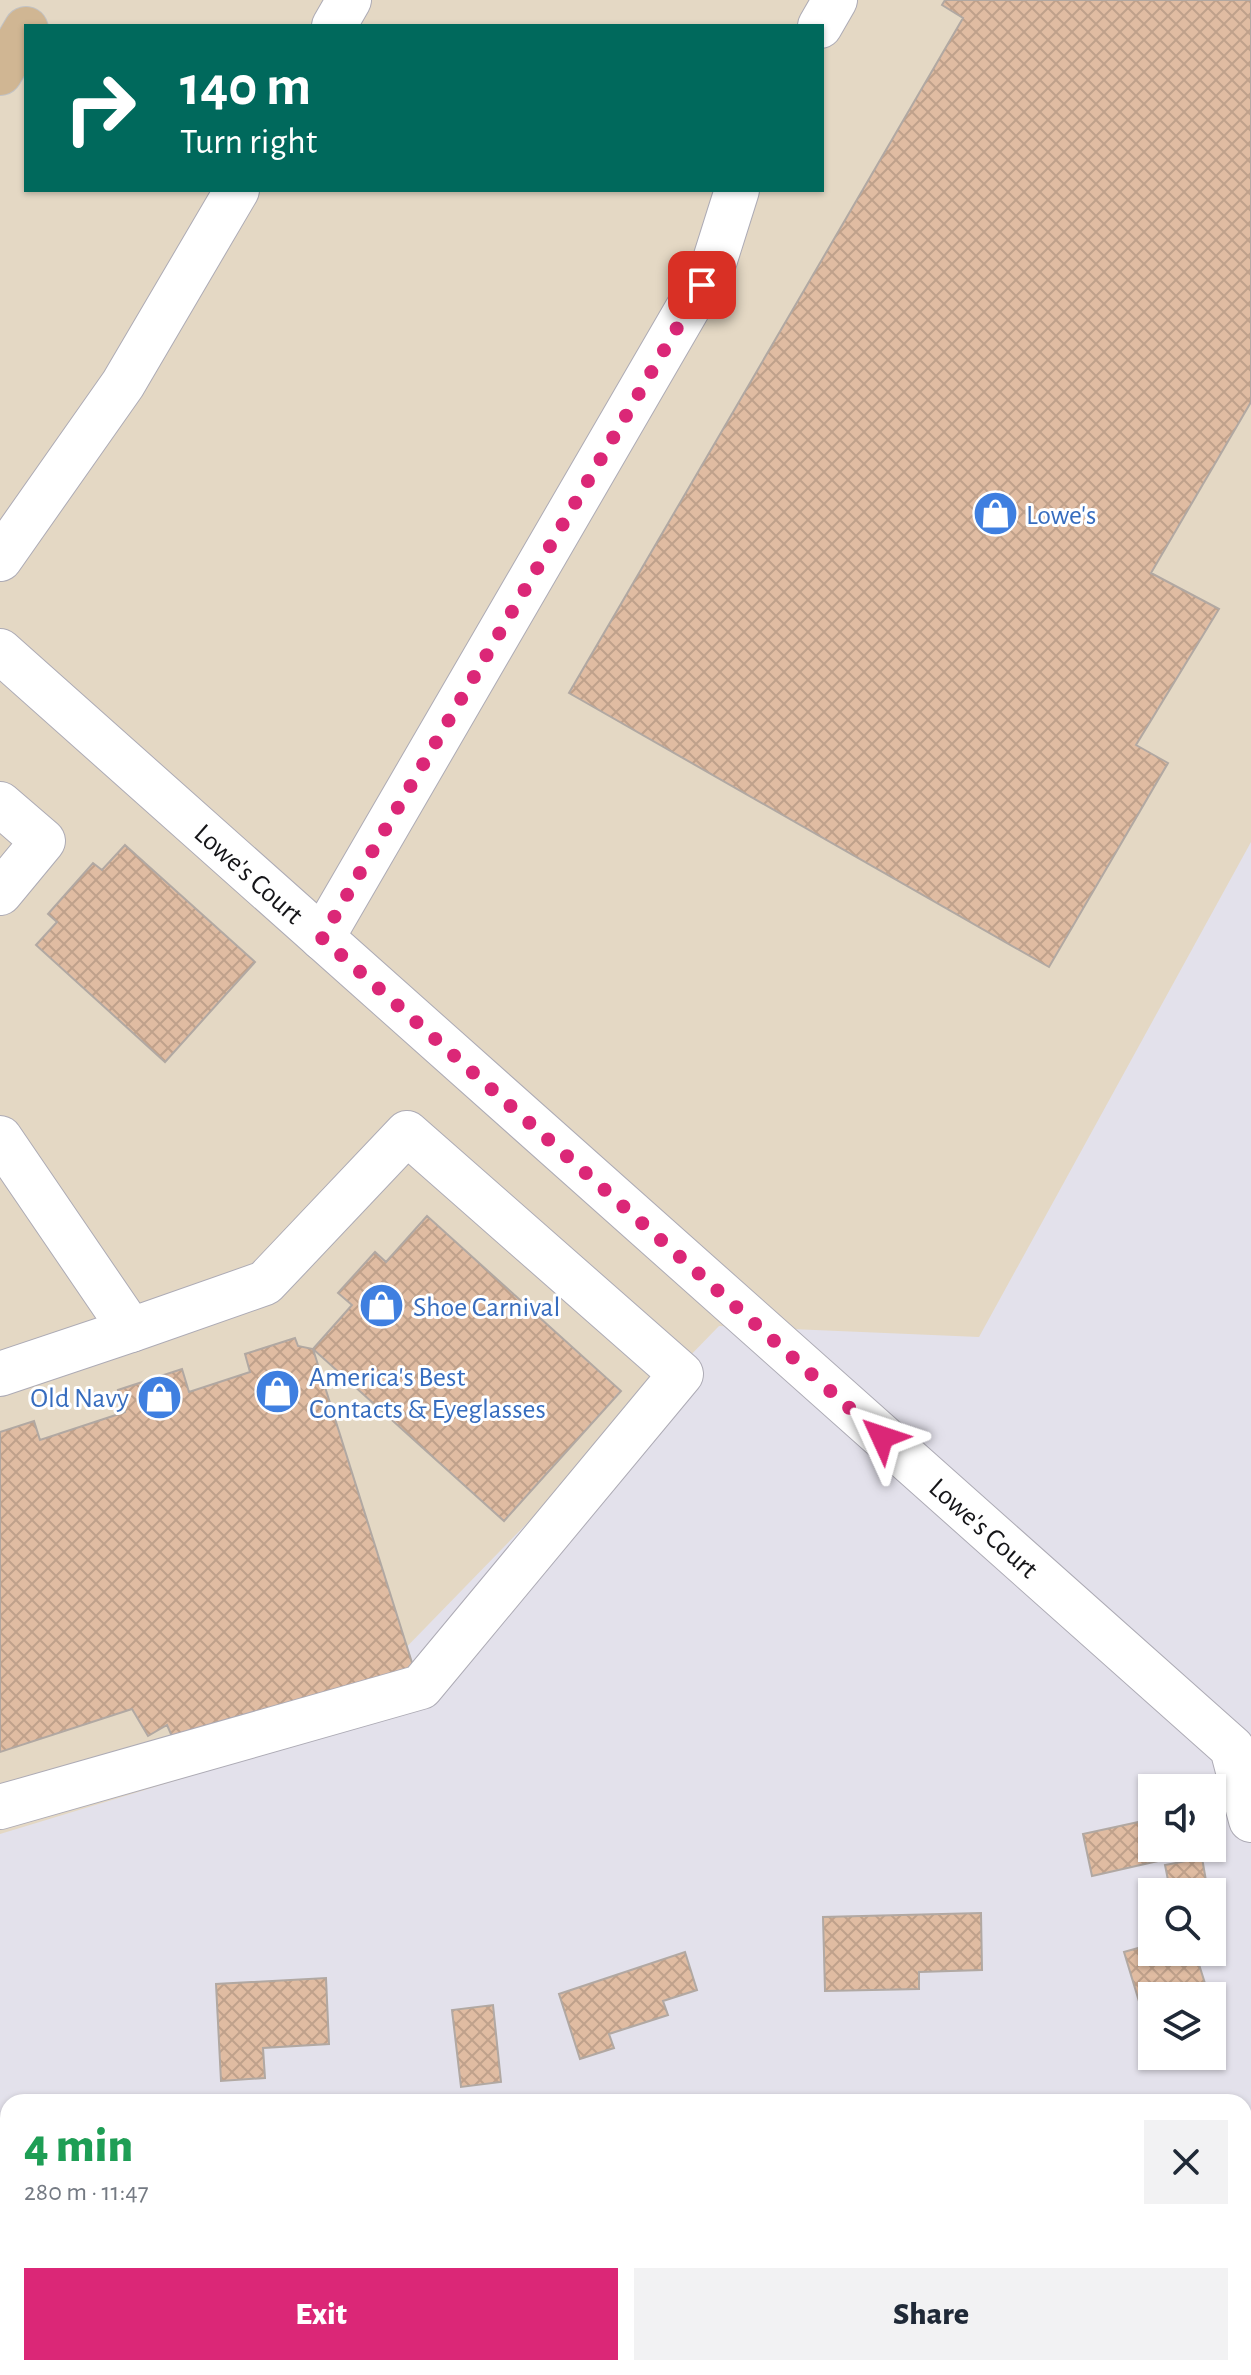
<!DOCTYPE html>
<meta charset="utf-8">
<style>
:root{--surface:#fff;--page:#f2f2f3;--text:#1f2937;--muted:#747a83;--accent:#db2777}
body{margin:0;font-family:"Alegreya Sans",sans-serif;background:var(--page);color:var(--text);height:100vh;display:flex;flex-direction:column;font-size:30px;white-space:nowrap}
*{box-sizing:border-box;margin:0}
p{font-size:26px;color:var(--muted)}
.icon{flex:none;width:44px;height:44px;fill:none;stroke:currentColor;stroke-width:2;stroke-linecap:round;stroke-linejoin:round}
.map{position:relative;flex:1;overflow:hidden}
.sheet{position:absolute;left:0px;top:2094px;width:1252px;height:282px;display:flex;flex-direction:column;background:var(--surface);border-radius:24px 24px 0 0;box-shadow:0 2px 6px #0004}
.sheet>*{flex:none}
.guide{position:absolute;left:24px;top:24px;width:800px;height:168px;border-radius:0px;box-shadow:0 2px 6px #0004;background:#00695c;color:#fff;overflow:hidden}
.buttons{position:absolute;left:1138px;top:1774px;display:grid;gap:16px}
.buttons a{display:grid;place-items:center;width:88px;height:88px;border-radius:0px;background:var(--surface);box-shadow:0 2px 6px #0004;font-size:40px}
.pin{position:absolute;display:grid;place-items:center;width:68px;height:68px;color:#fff;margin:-34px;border-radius:16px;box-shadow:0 4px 12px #0006}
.me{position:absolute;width:88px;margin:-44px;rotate:312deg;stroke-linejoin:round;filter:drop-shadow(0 0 6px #0008)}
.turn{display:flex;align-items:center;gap:28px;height:168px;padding:0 24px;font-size:36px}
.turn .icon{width:104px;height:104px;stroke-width:2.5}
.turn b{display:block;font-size:56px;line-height:68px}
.round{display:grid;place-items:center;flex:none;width:84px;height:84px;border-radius:0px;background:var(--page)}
.summary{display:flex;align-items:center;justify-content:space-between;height:136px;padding:0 24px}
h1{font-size:48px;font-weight:800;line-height:60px;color:#1e9e55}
.action{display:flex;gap:16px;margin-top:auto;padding:16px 24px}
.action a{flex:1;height:92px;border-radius:0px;background:var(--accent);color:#fff;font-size:32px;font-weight:800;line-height:92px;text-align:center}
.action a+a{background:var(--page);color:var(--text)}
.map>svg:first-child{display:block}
.commercial{fill:#e4d8c4;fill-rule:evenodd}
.building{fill:url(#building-cross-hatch);stroke:#b1a8a2;stroke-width:2}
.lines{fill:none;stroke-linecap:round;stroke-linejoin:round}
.minor-casing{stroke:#adabb5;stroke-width:46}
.major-casing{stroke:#c2c2c3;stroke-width:46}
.minor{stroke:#fff;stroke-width:44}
.major{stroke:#d0b693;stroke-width:44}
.route{stroke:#db2777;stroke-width:14;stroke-dasharray:0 25.2}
.labels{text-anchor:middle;stroke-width:6;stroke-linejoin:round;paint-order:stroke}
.shop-label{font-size:28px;fill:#366cbe;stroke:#fff;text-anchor:start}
.street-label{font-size:28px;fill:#151518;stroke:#fff}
</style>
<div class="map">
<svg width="1251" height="2375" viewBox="0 0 1251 2375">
<defs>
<pattern id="building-cross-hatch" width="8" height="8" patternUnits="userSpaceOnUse" patternTransform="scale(2)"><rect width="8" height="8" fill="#e0bca2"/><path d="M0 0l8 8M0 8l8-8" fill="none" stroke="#bfa18b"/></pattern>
</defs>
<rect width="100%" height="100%" fill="#e3e1eb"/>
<path class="commercial" d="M 0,0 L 1251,0 L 1251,842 L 979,1337 L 719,1326 L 319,1737 L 0,1834 ZM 26,26 L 822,26 L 822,190 L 26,190 Z"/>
<path class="building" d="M 945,0 L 1251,0 L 1251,402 L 1151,573 L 1219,609 L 1136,745 L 1168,763 L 1049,967 L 569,693 L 963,18 L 942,5 Z
M 125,845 L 255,962 L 165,1062 L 36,945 L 57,922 L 48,914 L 93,863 L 102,870 Z
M 427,1216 L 621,1391 L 504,1521 L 313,1349 L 352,1305 L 338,1293 L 375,1252 L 386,1262 Z
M 295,1338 L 298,1346 L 313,1349 L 414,1669 L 175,1743 L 167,1725 L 148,1736 L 132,1709 L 0,1752 L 0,1432 L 34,1421 L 40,1440 L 125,1412 L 118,1390 L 182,1369 L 189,1392 L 250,1372 L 245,1354 Z
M 1152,1819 L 1152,1848 L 1188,1848 L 1189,1854 L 1092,1876 L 1083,1834 Z
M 1202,1858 L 1208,1892 L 1158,1892 L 1170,1890 L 1165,1865 Z
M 981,1913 L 982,1970 L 919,1972 L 919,1989 L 825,1991 L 823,1917 Z
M 1152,1944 L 1152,1952 L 1173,1952 L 1176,1961 L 1196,1955 L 1209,1996 L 1152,1996 L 1152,2029 L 1148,2031 L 1124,1952 Z
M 685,1952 L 697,1990 L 663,2001 L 668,2015 L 609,2034 L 614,2048 L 580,2059 L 559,1994 Z
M 326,1978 L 329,2044 L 263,2048 L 265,2078 L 221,2081 L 216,1984 Z
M 493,2005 L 501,2082 L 461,2087 L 452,2010 Z
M 1244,2306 L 1251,2306 L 1251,2363 L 1244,2363 Z
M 8,2338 L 8,2368 L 31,2368 L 32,2375 L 0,2375 L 0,2339 Z
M 51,2368 L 112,2368 L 114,2375 L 53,2375 Z
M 192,2368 L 268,2368 L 269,2375 L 193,2375 Z
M 354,2368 L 458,2368 L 458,2375 L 355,2375 Z
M 518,2368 L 615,2368 L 615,2375 L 518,2375 Z
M 667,2368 L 742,2368 L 743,2375 L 667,2375 Z
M 860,2368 L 860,2375 L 772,2375 Z"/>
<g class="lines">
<defs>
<g id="minor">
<path d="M 334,26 L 349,0"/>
<path d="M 820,26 L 835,0"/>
<path d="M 0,559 L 123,384 L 237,190"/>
<path id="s1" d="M 0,651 L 1232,1748 L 1251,1820"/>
<path d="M 0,804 L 43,841 L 0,893"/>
<path d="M 322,938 L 714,263 L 737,190"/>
<path d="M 0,1138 L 131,1330 L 265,1283 L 407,1133 L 681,1374 L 421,1687 L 0,1807"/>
<path d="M 0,1374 L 131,1330"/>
<path d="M 1012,2375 L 1012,2368"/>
</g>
<path id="major" d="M 0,73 L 26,29
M 1244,2166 L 1251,2166
M 0,2258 L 8,2257"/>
</defs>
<use href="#minor" class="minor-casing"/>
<use href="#major" class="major-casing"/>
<use href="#minor" class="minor"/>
<use href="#major" class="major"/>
</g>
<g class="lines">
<path class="route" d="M 702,285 L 322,938 L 882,1437"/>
</g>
<defs>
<symbol id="shop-disc" viewBox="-11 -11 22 22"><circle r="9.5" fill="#3f7fe0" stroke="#fff"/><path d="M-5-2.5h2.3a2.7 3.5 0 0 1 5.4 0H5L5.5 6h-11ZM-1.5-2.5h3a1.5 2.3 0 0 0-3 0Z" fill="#fff"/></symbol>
</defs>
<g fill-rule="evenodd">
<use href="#shop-disc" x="970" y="488" width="51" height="51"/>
<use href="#shop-disc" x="356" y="1280" width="51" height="51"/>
<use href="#shop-disc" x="252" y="1366" width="51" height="51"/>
<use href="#shop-disc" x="134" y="1372" width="51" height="51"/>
</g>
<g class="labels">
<g class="shop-label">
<text x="1026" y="524">Lowe's</text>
<text x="413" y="1316">Shoe Carnival</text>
<text x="309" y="1386">America's Best<tspan x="309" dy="32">Contacts &amp; Eyeglasses</tspan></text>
<text x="129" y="1407" text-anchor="end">Old Navy</text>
</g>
<g class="street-label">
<text dy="10" stroke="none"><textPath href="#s1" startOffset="334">Lowe's Court</textPath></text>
<text dy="10" stroke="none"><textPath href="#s1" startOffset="1318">Lowe's Court</textPath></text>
</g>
</g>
</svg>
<div class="buttons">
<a><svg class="icon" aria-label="sound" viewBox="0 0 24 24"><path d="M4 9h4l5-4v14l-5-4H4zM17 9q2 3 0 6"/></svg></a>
<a><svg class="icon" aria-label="search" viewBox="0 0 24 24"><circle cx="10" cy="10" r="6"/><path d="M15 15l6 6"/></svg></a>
<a><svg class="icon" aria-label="layers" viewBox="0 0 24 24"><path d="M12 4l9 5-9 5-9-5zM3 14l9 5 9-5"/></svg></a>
</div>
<div class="pin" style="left:702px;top:285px;background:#d93025"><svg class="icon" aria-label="arrive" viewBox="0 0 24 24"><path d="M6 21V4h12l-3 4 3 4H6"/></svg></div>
<svg class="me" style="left:882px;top:1437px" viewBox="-20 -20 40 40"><path d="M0-17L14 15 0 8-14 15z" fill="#db2777" stroke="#fff" stroke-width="4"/></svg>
<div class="guide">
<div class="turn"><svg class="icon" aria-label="right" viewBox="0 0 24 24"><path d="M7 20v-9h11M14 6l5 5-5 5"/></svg><div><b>140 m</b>Turn right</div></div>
</div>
<section class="sheet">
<div class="summary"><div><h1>4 min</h1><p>280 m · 11:47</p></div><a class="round"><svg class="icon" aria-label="close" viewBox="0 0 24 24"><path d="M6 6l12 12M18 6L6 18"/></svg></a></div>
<div class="action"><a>Exit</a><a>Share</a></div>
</section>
</div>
